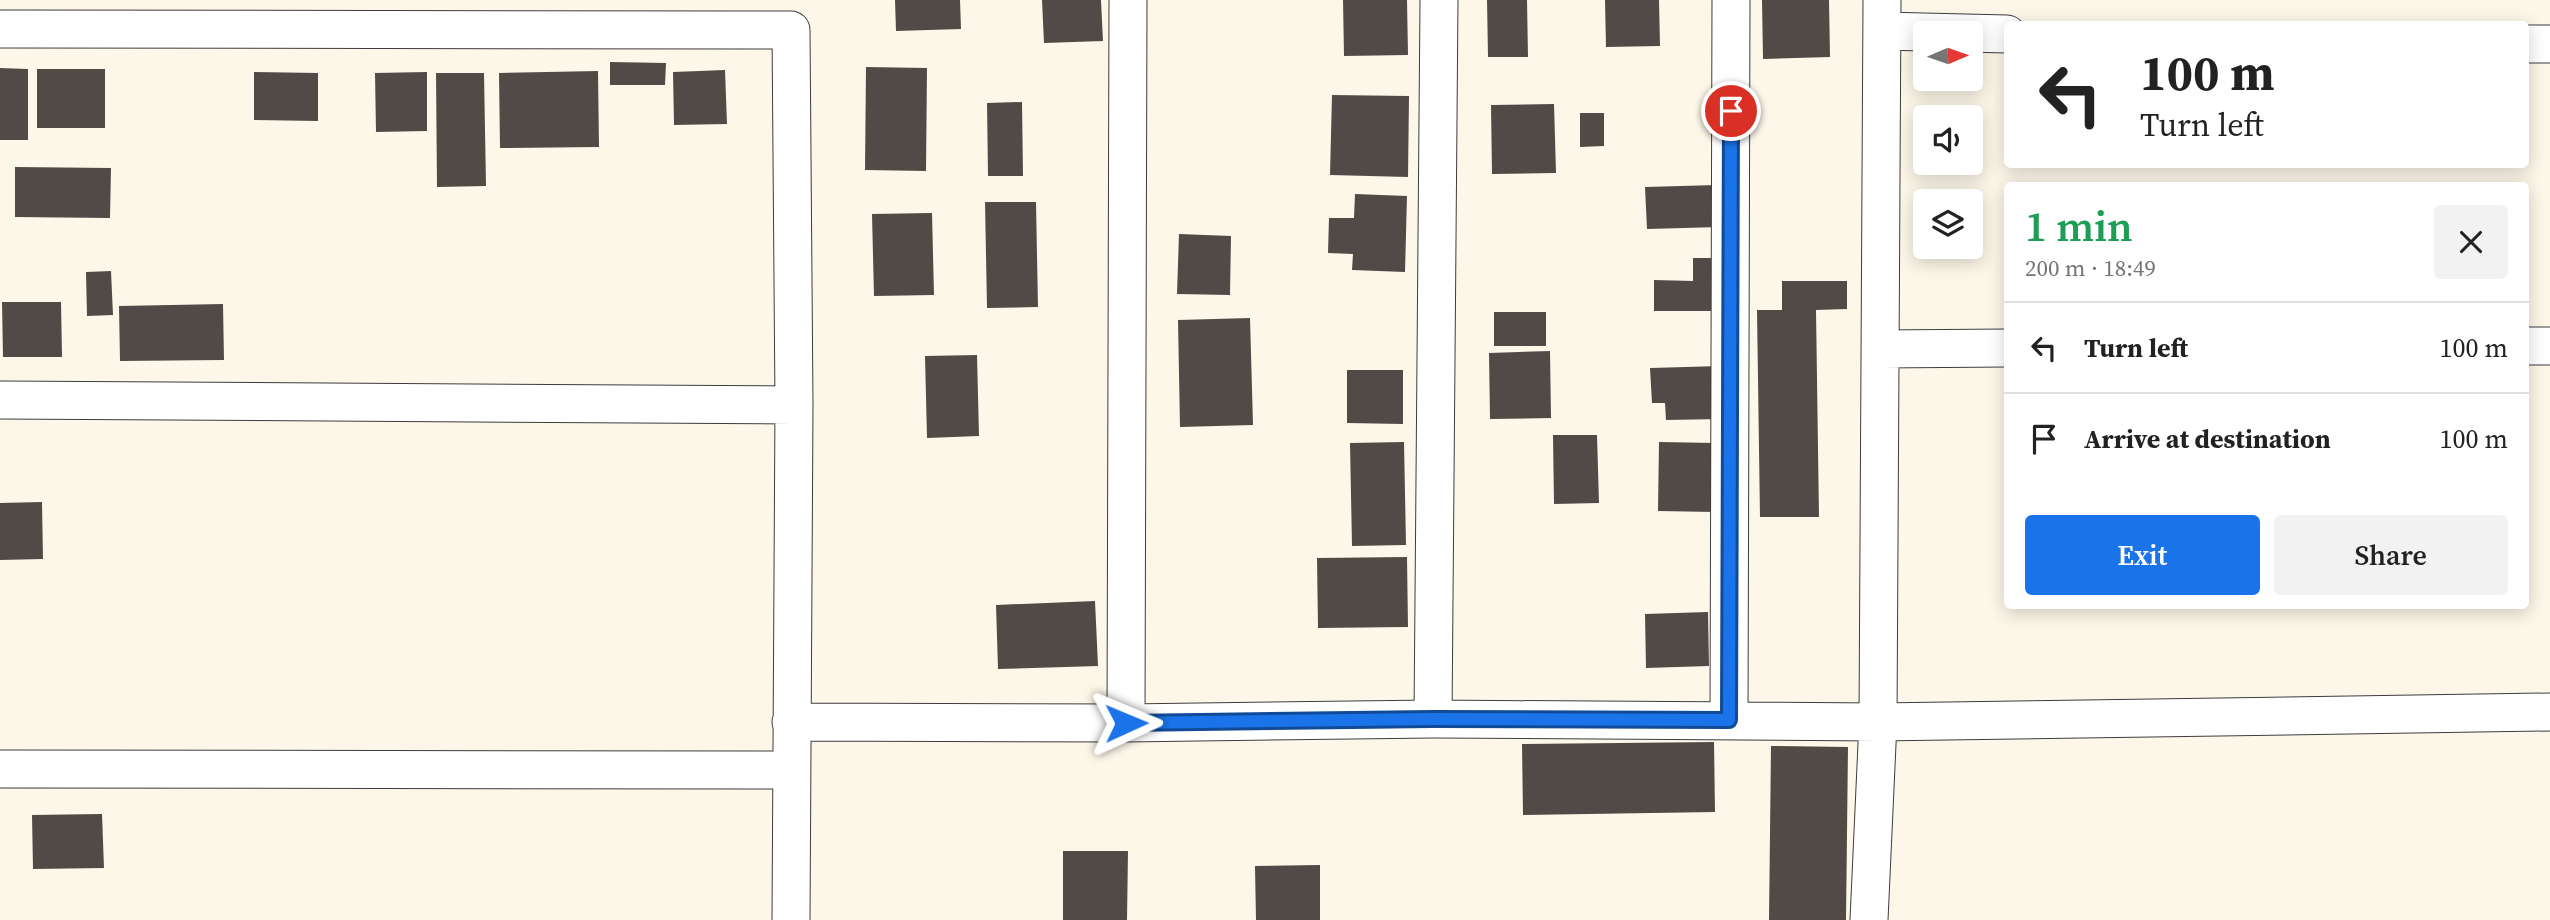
<!DOCTYPE html>
<meta charset="utf-8">
<style>
:root{--surface:#fff;--page:#f2f2f2;--text:#222;--muted:#767676;--line:#e0e0e0;--accent:#1a73e8}
body{margin:0;font-family:"Source Serif 4",serif;background:var(--page);color:var(--text);height:100vh;display:flex;flex-direction:column;font-size:26px;white-space:nowrap}
*{box-sizing:border-box;margin:0}
p{font-size:23px;color:var(--muted)}
.icon{flex:none;width:38px;height:38px;fill:none;stroke:currentColor;stroke-width:2;stroke-linecap:round;stroke-linejoin:round}
.map{position:relative;flex:1;overflow:hidden}
.panel{position:absolute;left:2004px;top:182px;width:525px;height:427px;display:flex;flex-direction:column;background:var(--surface);border-radius:7px;box-shadow:0 4px 18px #0003}
.panel>*{flex:none}
.top-card{position:absolute;left:2004px;top:21px;width:525px;height:147px;border-radius:7px;box-shadow:0 4px 18px #0003;background:#fff;color:var(--text);overflow:hidden}
.needle{width:46px;rotate:88deg}
.fabs{position:absolute;left:1913px;top:21px;display:grid;gap:14px}
.fabs a{display:grid;place-items:center;width:70px;height:70px;border-radius:7px;background:var(--surface);box-shadow:0 4px 18px #0003;font-size:35px}
.pin{position:absolute;display:grid;place-items:center;width:60px;height:60px;color:#fff;margin:-30px;border:4px solid #fff;border-radius:50%;box-shadow:0 2px 7px #0007}
.me{position:absolute;width:77px;margin:-38px;rotate:89deg;stroke-linejoin:round;filter:drop-shadow(0 0 5px #0008)}
.turn{display:flex;align-items:center;gap:24px;height:147px;padding:0 21px;font-size:32px}
.turn .icon{width:91px;height:91px;stroke-width:2.5}
.turn b{display:block;font-size:49px;line-height:60px}
.round{display:grid;place-items:center;flex:none;width:74px;height:74px;border-radius:7px;background:var(--page)}
.summary{display:flex;align-items:center;justify-content:space-between;height:119px;padding:0 21px}
h1{font-size:42px;font-weight:600;line-height:52px;color:#1e9e55}
.cta{display:flex;gap:14px;margin-top:auto;padding:14px 21px}
.cta a{flex:1;height:80px;border-radius:7px;background:var(--accent);color:#fff;font-size:28px;font-weight:600;line-height:80px;text-align:center}
.cta a+a{background:var(--page);color:var(--text)}
ul{padding:0;list-style:none}
li{display:flex;align-items:center;gap:21px;height:91px;padding:0 21px;border-top:2px solid var(--line)}
li div{flex:1}
li b{display:block;font-size:26px}
li em{font-style:normal}
.map>svg:first-child{display:block}
.building{fill:#524a47}
.lines{fill:none;stroke-linecap:round;stroke-linejoin:round}
.street-casing{stroke:#3d3d3d;stroke-width:39}
.street{stroke:#fff;stroke-width:37}
.route-casing{stroke:#114b97;stroke-width:18}
.route{stroke:#1a73e8;stroke-width:12}
</style>
<div class="map">
<svg width="2550" height="920" viewBox="0 0 2550 920">
<rect width="100%" height="100%" fill="#fdf7e9"/>
<path class="building" d="M 895,0 L 960,0 L 961,29 L 896,31 Z
M 1042,0 L 1101,0 L 1103,41 L 1044,43 Z
M 1343,0 L 1407,0 L 1408,55 L 1344,56 Z
M 1487,0 L 1527,0 L 1528,57 L 1488,57 Z
M 1605,0 L 1659,0 L 1660,46 L 1606,47 Z
M 1762,0 L 1829,0 L 1830,57 L 1763,59 Z
M 610,62 L 666,63 L 665,85 L 610,85 Z
M 866,67 L 927,68 L 926,171 L 865,170 Z
M 0,68 L 28,69 L 28,140 L 0,140 Z
M 37,69 L 105,69 L 105,128 L 37,128 Z
M 725,70 L 727,124 L 674,125 L 673,72 Z
M 598,71 L 599,147 L 500,148 L 499,73 Z
M 254,72 L 318,73 L 318,121 L 254,120 Z
M 427,72 L 427,131 L 376,132 L 375,73 Z
M 436,73 L 484,73 L 486,186 L 437,187 Z
M 1332,95 L 1409,96 L 1408,177 L 1330,175 Z
M 1022,102 L 1023,176 L 988,176 L 987,103 Z
M 1554,104 L 1556,173 L 1492,174 L 1491,105 Z
M 1580,113 L 1604,113 L 1604,146 L 1580,147 Z
M 15,167 L 111,168 L 110,218 L 15,217 Z
M 1717,185 L 1720,227 L 1647,229 L 1645,187 Z
M 1355,194 L 1407,196 L 1405,272 L 1352,270 L 1353,254 L 1328,253 L 1329,218 L 1354,218 Z
M 985,202 L 1036,202 L 1038,307 L 987,308 Z
M 932,213 L 934,295 L 874,296 L 872,214 Z
M 1179,234 L 1231,236 L 1230,295 L 1177,294 Z
M 1693,258 L 1719,258 L 1718,311 L 1654,311 L 1654,280 L 1693,281 Z
M 111,271 L 113,315 L 87,316 L 86,272 Z
M 1782,281 L 1847,281 L 1847,309 L 1816,310 L 1819,517 L 1760,517 L 1757,310 L 1782,310 Z
M 2,302 L 61,302 L 62,357 L 3,357 Z
M 223,304 L 224,360 L 120,361 L 119,306 Z
M 1494,312 L 1546,312 L 1546,346 L 1494,346 Z
M 1250,318 L 1253,425 L 1180,427 L 1178,320 Z
M 1550,351 L 1551,418 L 1490,419 L 1489,353 Z
M 977,355 L 979,436 L 927,438 L 925,356 Z
M 1721,366 L 1722,419 L 1666,420 L 1665,403 L 1652,403 L 1650,368 Z
M 1347,370 L 1403,370 L 1403,424 L 1347,423 Z
M 1553,435 L 1597,435 L 1599,503 L 1554,504 Z
M 1404,442 L 1406,545 L 1352,546 L 1350,443 Z
M 1659,442 L 1716,443 L 1715,512 L 1658,511 Z
M 42,502 L 43,559 L 0,560 L 0,503 Z
M 1407,557 L 1408,627 L 1318,628 L 1317,558 Z
M 1095,601 L 1098,666 L 998,669 L 996,605 Z
M 1708,612 L 1709,666 L 1646,668 L 1645,614 Z
M 1714,742 L 1715,812 L 1523,815 L 1522,744 Z
M 1771,746 L 1848,747 L 1846,920 L 1769,920 Z
M 102,814 L 104,868 L 33,869 L 32,815 Z
M 1063,851 L 1128,851 L 1127,920 L 1063,920 Z
M 1320,865 L 1320,920 L 1256,920 L 1255,866 Z"/>
<g class="lines">
<defs>
<path id="street" d="M 0,29 L 791,30 L 794,405 L 791,920
M 1882,31 L 2007,34
M 2525,44 L 2550,44
M 2525,346 L 2550,346
M 1880,349 L 2007,348
M 0,400 L 794,405
M 1433,719 L 1439,0
M 1729,721 L 1731,0
M 791,722 L 1126,723 L 1433,719 L 1878,722 L 2550,712
M 1126,723 L 1128,0
M 0,769 L 790,770
M 1869,920 L 1878,722 L 1882,0"/>
</defs>
<use href="#street" class="street-casing"/>
<use href="#street" class="street"/>
</g>
<g class="lines">
<defs>
<path id="route" d="M 1126,723 L 1433,719 L 1729,720 L 1731,111"/>
</defs>
<use href="#route" class="route-casing"/>
<use href="#route" class="route"/>
</g>
</svg>
<div class="fabs">
<a><svg class="needle" viewBox="-14 -14 28 28"><path d="M0-13l5 13h-10z" fill="#e53935"/><path d="M0 13l5-13h-10z" fill="#767676"/></svg></a>
<a><svg class="icon" aria-label="sound" viewBox="0 0 24 24"><path d="M4 9h4l5-4v14l-5-4H4zM17 9q2 3 0 6"/></svg></a>
<a><svg class="icon" aria-label="layers" viewBox="0 0 24 24"><path d="M12 4l9 5-9 5-9-5zM3 14l9 5 9-5"/></svg></a>
</div>
<div class="pin" style="left:1731px;top:111px;background:#d93025"><svg class="icon" aria-label="arrive" viewBox="0 0 24 24"><path d="M6 21V4h12l-3 4 3 4H6"/></svg></div>
<svg class="me" style="left:1126px;top:723px" viewBox="-20 -20 40 40"><path d="M0-17L14 15 0 8-14 15z" fill="#1a73e8" stroke="#fff" stroke-width="4"/></svg>
<div class="top-card">
<div class="turn"><svg class="icon" aria-label="left" viewBox="0 0 24 24"><path d="M17 20v-9H6M10 6l-5 5 5 5"/></svg><div><b>100 m</b>Turn left</div></div>
</div>
<section class="panel">
<div class="summary"><div><h1>1 min</h1><p>200 m · 18:49</p></div><a class="round"><svg class="icon" aria-label="close" viewBox="0 0 24 24"><path d="M6 6l12 12M18 6L6 18"/></svg></a></div>
<ul>
<li><svg class="icon" aria-label="left" viewBox="0 0 24 24"><path d="M17 20v-9H6M10 6l-5 5 5 5"/></svg><div><b>Turn left</b></div><em>100 m</em></li>
<li><svg class="icon" aria-label="arrive" viewBox="0 0 24 24"><path d="M6 21V4h12l-3 4 3 4H6"/></svg><div><b>Arrive at destination</b></div><em>100 m</em></li>
</ul>
<div class="cta"><a>Exit</a><a>Share</a></div>
</section>
</div>
